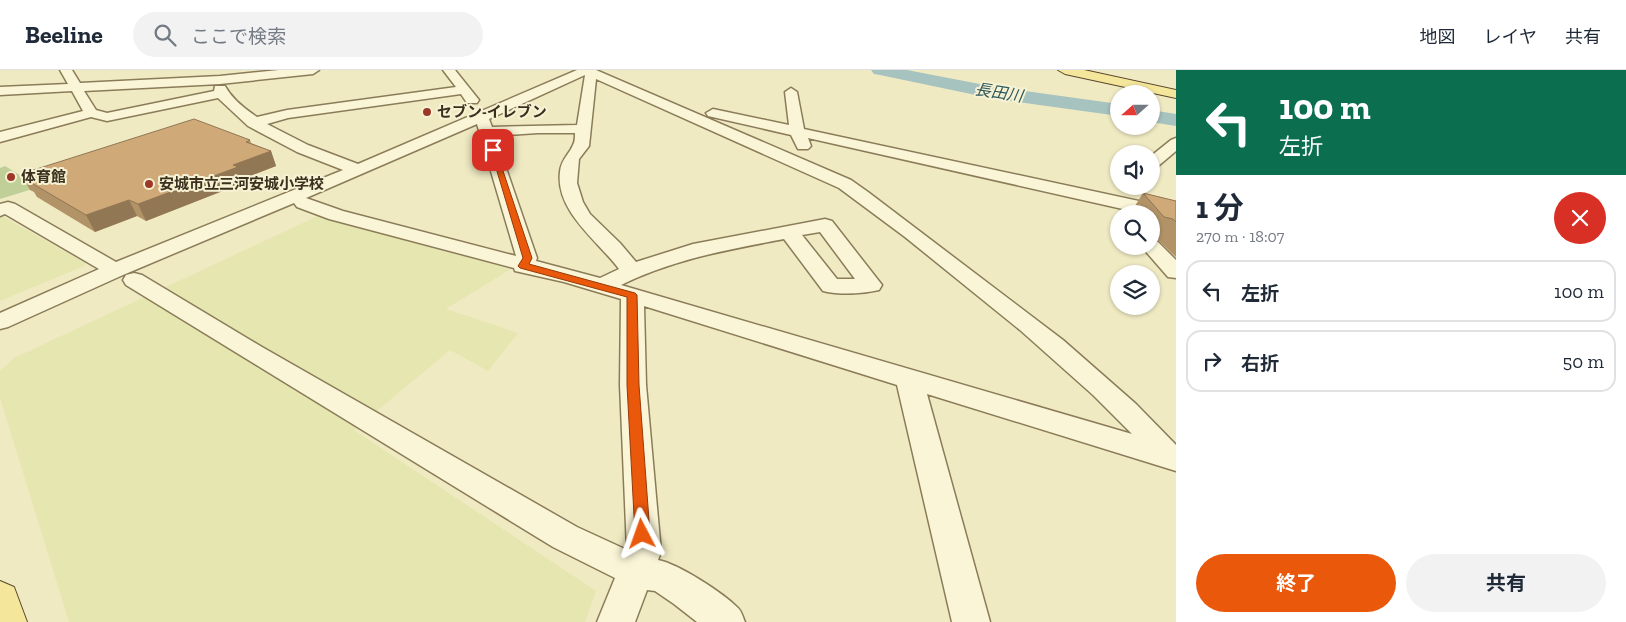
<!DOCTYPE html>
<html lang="ja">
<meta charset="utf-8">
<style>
:root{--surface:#fff;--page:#f2f2f3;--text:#1f2937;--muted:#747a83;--line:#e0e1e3;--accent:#ea580c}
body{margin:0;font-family:"Zilla Slab","Noto Sans JP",serif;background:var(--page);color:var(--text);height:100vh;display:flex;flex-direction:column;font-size:19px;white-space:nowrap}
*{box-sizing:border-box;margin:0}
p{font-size:16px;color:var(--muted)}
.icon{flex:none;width:28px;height:28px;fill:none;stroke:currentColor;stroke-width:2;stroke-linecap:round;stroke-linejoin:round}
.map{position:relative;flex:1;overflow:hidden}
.side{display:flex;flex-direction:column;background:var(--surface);width:450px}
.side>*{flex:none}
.guide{background:#0b6e4f;color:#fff;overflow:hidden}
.needle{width:32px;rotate:249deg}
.tools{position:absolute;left:1110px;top:15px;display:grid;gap:10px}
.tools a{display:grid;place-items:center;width:50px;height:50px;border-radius:50%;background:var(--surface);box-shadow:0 1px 4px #0004;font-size:25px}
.pin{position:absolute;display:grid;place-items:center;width:42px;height:42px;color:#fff;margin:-21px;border-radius:10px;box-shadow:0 2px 8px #0006}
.me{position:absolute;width:55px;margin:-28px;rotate:356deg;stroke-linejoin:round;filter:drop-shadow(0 0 4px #0008)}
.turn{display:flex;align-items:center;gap:18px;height:105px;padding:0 20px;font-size:22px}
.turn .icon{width:65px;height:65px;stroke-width:2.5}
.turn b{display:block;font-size:35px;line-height:42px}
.round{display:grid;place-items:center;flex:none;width:52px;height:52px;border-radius:26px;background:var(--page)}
.overview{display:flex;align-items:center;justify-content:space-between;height:85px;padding:0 20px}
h1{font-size:30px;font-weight:700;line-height:38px}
.action{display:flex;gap:10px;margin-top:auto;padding:10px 20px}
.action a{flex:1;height:58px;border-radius:30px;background:var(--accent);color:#fff;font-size:20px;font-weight:700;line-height:58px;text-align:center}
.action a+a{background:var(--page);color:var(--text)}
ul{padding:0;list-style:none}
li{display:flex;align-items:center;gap:15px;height:62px;margin:0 10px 8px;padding:0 10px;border:2px solid var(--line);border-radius:15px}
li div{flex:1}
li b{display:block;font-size:19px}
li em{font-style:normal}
header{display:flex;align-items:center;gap:30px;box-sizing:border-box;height:70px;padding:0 25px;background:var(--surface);border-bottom:1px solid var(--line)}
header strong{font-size:24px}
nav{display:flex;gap:28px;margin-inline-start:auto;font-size:18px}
.search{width:350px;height:45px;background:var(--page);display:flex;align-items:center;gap:12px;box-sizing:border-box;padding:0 18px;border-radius:28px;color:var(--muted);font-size:19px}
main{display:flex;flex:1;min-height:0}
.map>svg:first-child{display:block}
.farmland{fill:#e6e6b0}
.green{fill:#bfcf97}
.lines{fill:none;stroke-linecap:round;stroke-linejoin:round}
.river{fill:#a6c3bf;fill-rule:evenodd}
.minor-casing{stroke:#8b7c59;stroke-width:3}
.major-casing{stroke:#59482e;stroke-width:2}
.minor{fill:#faf5d7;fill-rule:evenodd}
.major{fill:#f4e69a;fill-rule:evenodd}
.wall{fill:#b29267}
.shaded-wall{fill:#917754}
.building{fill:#cfaa78;stroke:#917754}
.route{fill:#ea580c;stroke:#983908}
.poi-dot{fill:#9d3827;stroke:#f7f2d3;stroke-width:2}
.labels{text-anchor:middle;stroke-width:4;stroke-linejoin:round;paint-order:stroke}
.far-poi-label{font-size:15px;font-weight:bold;fill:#3b301e;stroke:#f7f2d3;text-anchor:start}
.far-water-label{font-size:16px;font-style:italic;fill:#2d575b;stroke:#f7f2d3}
</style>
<header>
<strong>Beeline</strong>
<div class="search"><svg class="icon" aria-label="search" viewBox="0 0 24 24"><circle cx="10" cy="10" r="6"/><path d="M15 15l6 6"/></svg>ここで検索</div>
<nav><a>地図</a><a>レイヤ</a><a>共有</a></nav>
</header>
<main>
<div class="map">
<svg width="1176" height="552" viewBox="0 0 1176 552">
<rect width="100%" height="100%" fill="#f0eac3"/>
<path class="farmland" d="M 322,144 L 511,199 L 446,239 L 518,263 L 488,301 L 450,280 L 354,360 L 596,521 L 585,552 L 69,552 L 0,328 L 0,301 L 14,288 Z
M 0,145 L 85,193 L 84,196 L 0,231 Z"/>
<path class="green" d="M 5,96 L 39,117 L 0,129 L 0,98 Z"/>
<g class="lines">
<path class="river" d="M 871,0 L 907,0 L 990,16 L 1119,34 L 1119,46 L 990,28 L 880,5 L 874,4 Z
M 1151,40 L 1176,44 L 1176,56 L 1151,52 Z"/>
<defs>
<path id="minor" d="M 60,0 L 72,0 L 80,13 L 220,6 L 279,0 L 319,0 L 313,4 L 220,14 L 84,21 L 96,40 L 107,43 L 214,21 L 215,16 L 225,16 C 232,29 245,39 257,47 L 287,40 L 456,17 L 443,0 L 455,0 L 479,30 L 477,33 L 467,33 L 461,24 L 288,48 L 267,54 L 308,75 L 358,94 L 577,0 L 596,0 L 851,110 L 868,122 L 1063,270 L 1136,334 L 1176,375 L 1176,401 L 927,324 L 990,552 L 952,552 L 897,315 L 644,236 L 646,315 L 661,482 L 658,490 C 679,494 723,523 738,538 C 742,542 743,548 745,552 L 697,552 L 674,534 L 655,521 L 647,520 L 635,552 L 597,552 L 615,508 L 553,477 L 126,215 L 123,210 L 126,205 L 134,203 L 142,205 L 262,277 L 577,457 L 627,480 L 620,315 L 621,229 L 564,212 L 515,201 L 514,198 L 329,149 L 297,137 L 294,133 L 123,205 L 8,257 L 0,259 L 0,243 L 99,199 L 5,144 L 0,146 L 0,134 L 8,132 L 15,134 L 116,192 L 343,100 L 297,82 L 248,56 L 218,28 L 107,51 L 91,47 L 0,72 L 0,62 L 83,41 L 72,21 L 0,25 L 0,17 L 68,14 ZM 585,5 L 577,55 L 492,57 L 489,49 ZM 596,9 L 839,118 L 905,167 L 1020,260 L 1093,325 L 1132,364 L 621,215 C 674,189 727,180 784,169 L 823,221 C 840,225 862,224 879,220 L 882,215 L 832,151 L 825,149 L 693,174 L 636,192 L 620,173 L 590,144 L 583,132 L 577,113 L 579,89 L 589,76 ZM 477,54 L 516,186 L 343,141 L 306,128 ZM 538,63 L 575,63 C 575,67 575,72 573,75 C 569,85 561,89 560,102 C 555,141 598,171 619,199 L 600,208 L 536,191 L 537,188 L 495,66 ZM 820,162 L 855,209 L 837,209 L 802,165 Z
M 791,18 L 797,22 L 804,59 L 1176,139 L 1176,151 L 808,68 L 811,76 L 808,79 L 798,79 L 791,65 L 708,46 L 706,43 L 713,39 L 789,55 L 785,22 Z
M 1176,68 L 1176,81 L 1157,97 L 1151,99 L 1151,86 L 1171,70 Z
M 1151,170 L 1158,172 L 1176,190 L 1176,208 L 1168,207 L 1141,176 L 1151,176 Z"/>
<path id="major" d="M 1058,0 L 1084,0 L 1176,20 L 1176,28 L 1065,4 Z
M 0,511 L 14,517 L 27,552 L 0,552 Z"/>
</defs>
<use href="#minor" class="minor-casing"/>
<use href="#major" class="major-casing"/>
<use href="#minor" class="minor"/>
<use href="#major" class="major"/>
</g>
<path class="wall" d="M 250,70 L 251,73 L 271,81 L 276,96 L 242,109 L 243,113 L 146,151 L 137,146 L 95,162 L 37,127 L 34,122 L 30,120 L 21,104 Z
M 1143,123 L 1176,131 L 1176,187 L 1159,171 L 1151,169 L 1151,144 L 1130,144 Z"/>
<path class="shaded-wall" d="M 271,81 L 276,96 L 242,109 L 243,113 L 146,151 L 138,134 L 233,95 Z
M 129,130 L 137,146 L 95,162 L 86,145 Z"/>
<path class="building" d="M 194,49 L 250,70 L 246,72 L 271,81 L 233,95 L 238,97 L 138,134 L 129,130 L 86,145 L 28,111 L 32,110 L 21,104 Z
M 1143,123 L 1176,131 L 1176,152 L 1173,149 L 1164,147 Z"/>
<path class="route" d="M 490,78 L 496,80 L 532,188 L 529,194 L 635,223 L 637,225 L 639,315 L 650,464 L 648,468 L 642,470 L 637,468 L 635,464 L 627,315 L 627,227 L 520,198 L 518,196 L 523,188 Z"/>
<g class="poi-dot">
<circle cx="427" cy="42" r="5"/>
<circle cx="11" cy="107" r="5"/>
<circle cx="149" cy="114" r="5"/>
</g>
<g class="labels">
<g class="far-poi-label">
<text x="437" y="47">セブン-イレブン</text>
<text x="21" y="112">体育館</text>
<text x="159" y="119">安城市立三河安城小学校</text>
</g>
<g class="far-water-label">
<text transform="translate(999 22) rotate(9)" y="6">長田川</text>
</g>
</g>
</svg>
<div class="tools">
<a><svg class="needle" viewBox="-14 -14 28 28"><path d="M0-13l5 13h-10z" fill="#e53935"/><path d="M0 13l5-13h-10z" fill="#747a83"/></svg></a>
<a><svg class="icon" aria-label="sound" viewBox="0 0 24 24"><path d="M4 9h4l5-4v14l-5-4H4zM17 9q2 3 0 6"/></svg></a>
<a><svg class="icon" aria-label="search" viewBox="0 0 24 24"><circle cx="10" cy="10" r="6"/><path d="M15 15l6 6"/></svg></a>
<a><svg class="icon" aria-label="layers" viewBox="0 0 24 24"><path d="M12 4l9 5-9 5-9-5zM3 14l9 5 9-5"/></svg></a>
</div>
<div class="pin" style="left:493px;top:80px;background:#d93025"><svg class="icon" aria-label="arrive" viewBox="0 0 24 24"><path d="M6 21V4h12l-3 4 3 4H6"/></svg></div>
<svg class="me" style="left:642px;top:464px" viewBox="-20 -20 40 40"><path d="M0-17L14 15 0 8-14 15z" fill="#ea580c" stroke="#fff" stroke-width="4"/></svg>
</div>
<section class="side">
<div class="guide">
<div class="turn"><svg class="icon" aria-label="left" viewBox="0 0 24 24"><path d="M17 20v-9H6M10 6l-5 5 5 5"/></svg><div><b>100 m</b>左折</div></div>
</div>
<div class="overview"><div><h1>1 分</h1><p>270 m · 18:07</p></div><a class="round" style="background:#d93025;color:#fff"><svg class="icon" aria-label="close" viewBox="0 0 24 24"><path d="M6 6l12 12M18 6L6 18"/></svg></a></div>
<ul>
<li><svg class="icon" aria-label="left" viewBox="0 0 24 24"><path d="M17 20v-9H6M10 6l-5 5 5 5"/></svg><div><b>左折</b></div><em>100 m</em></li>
<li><svg class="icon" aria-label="right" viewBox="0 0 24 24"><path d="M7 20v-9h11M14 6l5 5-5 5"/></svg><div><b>右折</b></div><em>50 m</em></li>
</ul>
<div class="action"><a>終了</a><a>共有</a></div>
</section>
</main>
